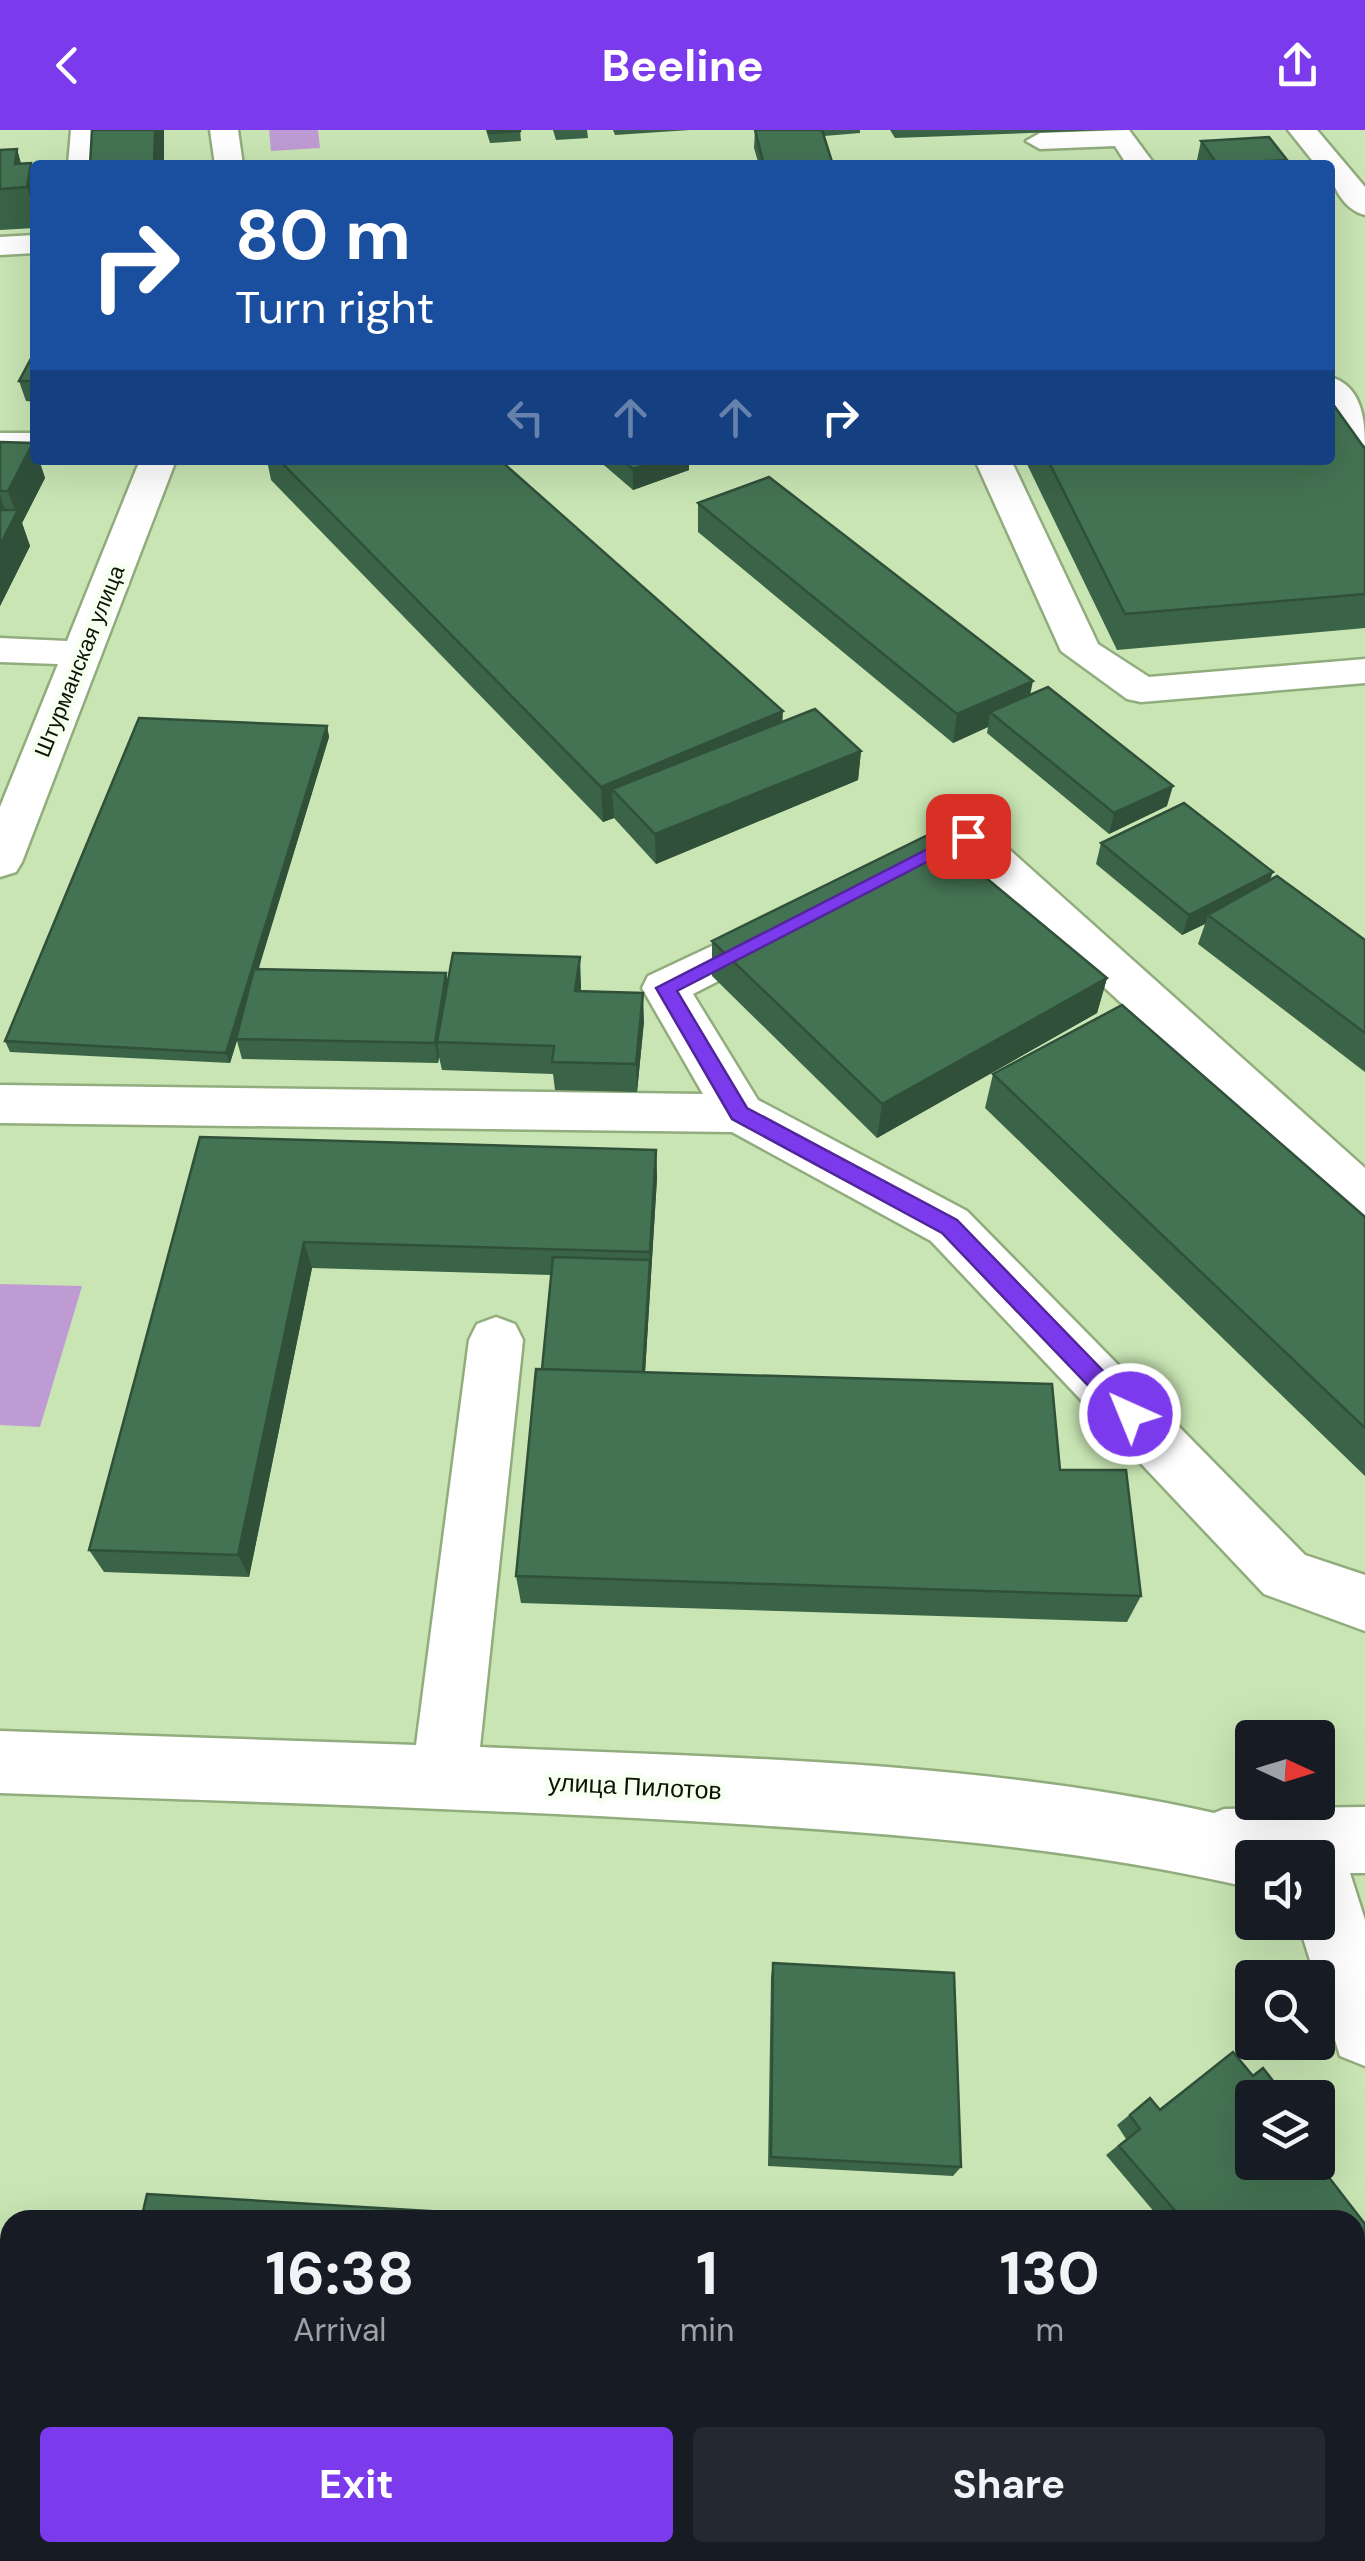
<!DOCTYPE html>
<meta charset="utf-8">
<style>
:root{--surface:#171b24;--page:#242831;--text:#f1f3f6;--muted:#9ea1a6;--accent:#7c3aed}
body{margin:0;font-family:"DM Sans",sans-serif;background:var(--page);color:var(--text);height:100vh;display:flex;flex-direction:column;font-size:38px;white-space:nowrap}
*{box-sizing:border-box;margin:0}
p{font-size:32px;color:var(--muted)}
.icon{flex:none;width:55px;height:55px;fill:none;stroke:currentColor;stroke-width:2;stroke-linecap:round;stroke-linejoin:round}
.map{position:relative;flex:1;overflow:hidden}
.drawer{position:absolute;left:0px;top:2080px;width:1365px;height:352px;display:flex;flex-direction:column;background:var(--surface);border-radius:30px 30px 0 0;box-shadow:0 10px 40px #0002}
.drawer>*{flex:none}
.banner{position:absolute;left:30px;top:30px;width:1305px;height:305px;border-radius:10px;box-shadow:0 10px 40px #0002;background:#1a4fa0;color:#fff;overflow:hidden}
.needle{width:65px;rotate:94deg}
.buttons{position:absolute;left:1235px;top:1590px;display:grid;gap:20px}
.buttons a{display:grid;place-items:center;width:100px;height:100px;border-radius:10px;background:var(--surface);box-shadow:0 10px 40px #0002;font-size:50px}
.pin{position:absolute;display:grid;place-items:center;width:85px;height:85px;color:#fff;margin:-42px;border-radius:20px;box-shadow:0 5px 15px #0006}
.me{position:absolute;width:110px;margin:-55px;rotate:316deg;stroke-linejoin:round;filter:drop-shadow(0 0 8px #0008)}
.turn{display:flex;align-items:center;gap:35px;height:210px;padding:0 40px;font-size:45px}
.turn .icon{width:130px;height:130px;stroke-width:2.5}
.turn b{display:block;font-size:70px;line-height:85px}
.lanes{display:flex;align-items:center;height:95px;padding:0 40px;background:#0003;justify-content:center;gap:50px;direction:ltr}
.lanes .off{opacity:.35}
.eta{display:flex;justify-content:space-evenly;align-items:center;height:170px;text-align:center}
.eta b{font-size:60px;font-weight:700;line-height:70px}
.primary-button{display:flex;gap:20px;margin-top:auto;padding:20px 40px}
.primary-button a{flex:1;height:115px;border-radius:10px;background:var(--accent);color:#fff;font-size:40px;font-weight:700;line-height:115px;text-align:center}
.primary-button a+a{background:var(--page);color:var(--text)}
header{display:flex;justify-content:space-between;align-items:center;height:130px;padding:0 40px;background:var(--accent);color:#fff;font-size:45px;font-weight:700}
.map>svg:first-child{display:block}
.green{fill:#bf9bd4}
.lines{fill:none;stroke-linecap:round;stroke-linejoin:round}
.minor-casing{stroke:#91ac7d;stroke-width:5}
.minor{fill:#fff;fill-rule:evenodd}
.wall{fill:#3a6347}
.shaded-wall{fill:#30503a}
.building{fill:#447353;stroke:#30503a;stroke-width:2.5}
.route{fill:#7c3aed;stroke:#51269a;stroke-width:2.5}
.labels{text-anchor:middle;stroke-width:10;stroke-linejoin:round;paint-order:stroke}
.far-street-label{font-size:22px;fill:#0b1504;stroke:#f6fff0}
.street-label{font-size:25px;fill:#0b1504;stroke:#f6fff0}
</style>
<header><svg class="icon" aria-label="back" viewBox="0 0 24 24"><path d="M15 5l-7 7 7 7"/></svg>Beeline<svg class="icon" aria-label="share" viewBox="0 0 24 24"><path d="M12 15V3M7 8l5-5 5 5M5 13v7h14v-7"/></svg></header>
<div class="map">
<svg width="1365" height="2431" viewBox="0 0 1365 2431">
<rect width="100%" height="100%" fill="#c8e5b3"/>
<path class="green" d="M 269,0 L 318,0 L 320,18 L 271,21 Z
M 0,1154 L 82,1156 L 40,1297 L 0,1295 Z"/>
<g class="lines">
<defs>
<path id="minor" d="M 71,0 L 99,0 L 96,35 L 68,35 Z
M 210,0 L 238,0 L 243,35 L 215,35 Z
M 1129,0 L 1155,35 L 1127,35 L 1115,16 L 1040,19 L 1026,11 L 1040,3 Z
M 1288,0 L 1317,0 L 1365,57 L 1365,85 C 1344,80 1330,55 1330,35 L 1316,35 Z
M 35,105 L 35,123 L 0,125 L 0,107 Z
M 1330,247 C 1361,255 1365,288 1365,315 L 1353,312 L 1330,281 Z
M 0,303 L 35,303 L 35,323 L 0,323 Z
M 140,330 L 176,330 L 22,732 L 16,742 L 0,747 L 0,677 L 58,534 L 0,532 L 0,508 L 67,511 Z
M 975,330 L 1011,330 L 1098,514 L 1149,547 L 1365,529 L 1365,553 L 1141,572 L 1127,569 L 1061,521 Z
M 968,692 L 983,696 L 1365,1038 L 1365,1089 L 1347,1083 L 963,726 L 882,764 L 866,760 L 860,749 L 866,738 Z
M 778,785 L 794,790 L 801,801 L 794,812 L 693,864 L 758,970 L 967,1081 L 1305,1425 L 1365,1445 L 1365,1501 L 1264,1464 L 931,1111 L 732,1002 L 0,993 L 0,955 L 703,964 L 642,858 L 648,846 Z
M 496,1187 L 515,1194 L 523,1210 L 480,1617 C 721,1628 978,1630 1214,1683 L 1224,1679 L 1365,1677 L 1365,1743 L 1350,1743 L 1365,1790 L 1365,1936 L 1340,1926 L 1298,1792 L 1318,1792 L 1318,1728 L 1252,1728 L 1252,1758 C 1068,1715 878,1702 689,1691 C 460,1678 230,1671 0,1663 L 0,1601 L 416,1615 L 469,1210 L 477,1194 Z"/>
</defs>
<use href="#minor" class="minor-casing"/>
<use href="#minor" class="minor"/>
</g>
<path class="wall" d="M 486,0 L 520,0 L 521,11 L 490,13 Z
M 553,0 L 587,0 L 588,8 L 556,10 Z
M 613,0 L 690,0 L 615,5 Z
M 755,0 L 860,0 L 860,3 L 824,6 L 833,35 L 759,35 L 754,18 Z
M 890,0 L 1108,0 L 895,8 Z
M 1201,11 L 1287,30 L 1285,35 L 1200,35 L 1197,30 Z
M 17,19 L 21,34 L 35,48 L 35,98 L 0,100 L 0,20 Z
M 19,251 L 35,251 L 35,272 L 26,271 Z
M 0,312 L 33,313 L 35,330 L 39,330 L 45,348 L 22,393 L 30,416 L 0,476 Z
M 1365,319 L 1365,498 L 1117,520 L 1025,330 L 1330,330 Z
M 267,330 L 500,330 L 783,592 L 861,621 L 858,650 L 656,734 L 614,688 L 603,692 L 271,350 Z
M 598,330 L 689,330 L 689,340 L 633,360 Z
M 698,373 L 1030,565 L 1167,676 L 1109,704 L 987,603 L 988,597 L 953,613 L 698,402 Z
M 327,596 L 329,607 L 258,840 L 446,843 L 448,852 L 581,855 L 581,861 L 644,891 L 637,962 L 555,960 L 553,944 L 442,940 L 439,927 L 438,933 L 242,929 L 237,911 L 230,933 L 10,922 L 5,911 Z
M 1101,713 L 1270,750 L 1365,810 L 1365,942 L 1198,814 L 1205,794 L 1182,805 L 1096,734 Z
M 712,811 L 1107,848 L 1097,883 L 877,1008 L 712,846 Z
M 993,944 L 1365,1087 L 1365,1346 L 985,978 Z
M 200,1007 L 656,1020 L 657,1048 L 645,1242 L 1060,1340 L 1141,1466 L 1127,1492 L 521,1473 L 516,1446 L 542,1239 L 551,1145 L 312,1138 L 249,1447 L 104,1442 L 89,1420 Z
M 773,1833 L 961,2037 L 953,2046 L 768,2036 L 771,1847 Z
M 1233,1922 L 1252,1945 L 1263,1938 L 1280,1960 L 1272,1968 L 1252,1968 L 1252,2032 L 1317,2032 L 1365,2094 L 1365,2196 L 1360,2200 L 1365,2207 L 1365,2226 L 1355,2236 L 1355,2090 L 1161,2090 L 1106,2025 L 1126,2009 L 1117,1995 L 1150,1968 L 1159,1979 Z"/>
<path class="shaded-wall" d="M 155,0 L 164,0 L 164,35 L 154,35 Z
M 17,19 L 27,56 L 31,33 L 35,48 L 35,84 L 27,57 L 15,34 Z
M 33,313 L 35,330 L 39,330 L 45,348 L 22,393 L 30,416 L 0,476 L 0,365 L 10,395 L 16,384 L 8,361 Z
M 660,330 L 689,330 L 689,340 L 633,360 L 633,339 Z
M 1033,551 L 1027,580 L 990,582 L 988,597 L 953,613 L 957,584 Z
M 783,581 L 781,617 L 612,659 L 614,688 L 603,692 L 601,657 Z
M 327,596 L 329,607 L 230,933 L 226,923 Z
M 861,621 L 858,650 L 656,734 L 655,704 Z
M 1173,656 L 1167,676 L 1109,704 L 1114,683 Z
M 1273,742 L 1265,763 L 1208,785 L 1205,794 L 1182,805 L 1189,785 Z
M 580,827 L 581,855 L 577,889 L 575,861 Z
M 446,843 L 449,863 L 437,912 L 439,927 L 438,933 L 435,913 Z
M 1107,848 L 1097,883 L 877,1008 L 882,974 Z
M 643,863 L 644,891 L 637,962 L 636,934 Z
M 656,1020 L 657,1048 L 644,1260 L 643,1243 Z
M 304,1112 L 312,1138 L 249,1447 L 238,1425 Z
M 441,2422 L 450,2422 L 449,2431 L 440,2431 Z"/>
<path class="building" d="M 92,0 L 155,0 L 154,35 L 90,35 Z
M 488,0 L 520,0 L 520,1 L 489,3 Z
M 755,0 L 822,0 L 833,35 L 764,35 Z
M 1269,7 L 1287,30 L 1217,34 L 1201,11 Z
M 17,19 L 15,34 L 31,33 L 27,57 L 0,59 L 0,20 Z
M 35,221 L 35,251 L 19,251 Z
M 1330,270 L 1365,319 L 1365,464 L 1125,484 L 1048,330 L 1330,330 Z
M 0,312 L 33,313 L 8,361 L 0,361 Z
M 279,330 L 500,330 L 783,581 L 601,657 Z
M 622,330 L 660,330 L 633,339 Z
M 769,347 L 1033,551 L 957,584 L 698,373 Z
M 0,380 L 18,380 L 0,415 Z
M 1048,557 L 1173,656 L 1114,683 L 990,582 Z
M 815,579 L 861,621 L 655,704 L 612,659 Z
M 139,588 L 327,596 L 226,923 L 5,911 Z
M 1184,673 L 1273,742 L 1189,785 L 1101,713 Z
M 932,703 L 1107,848 L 882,974 L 712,811 Z
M 1277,746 L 1365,810 L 1365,903 L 1208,785 Z
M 453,823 L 580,827 L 575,861 L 643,863 L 636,934 L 552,932 L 554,916 L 437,912 Z
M 254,839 L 446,843 L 435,913 L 236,909 Z
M 1122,875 L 1365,1087 L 1365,1298 L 993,944 Z
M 200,1007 L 656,1020 L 650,1122 L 304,1112 L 238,1425 L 89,1420 Z
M 553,1127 L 650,1130 L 643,1242 L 542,1239 Z
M 536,1239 L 1052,1254 L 1060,1340 L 1126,1340 L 1141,1466 L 516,1446 Z
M 773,1833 L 954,1843 L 961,2037 L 771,2027 Z
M 1233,1922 L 1253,1946 L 1263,1938 L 1280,1960 L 1272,1968 L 1252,1968 L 1252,2032 L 1317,2032 L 1365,2094 L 1365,2196 L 1360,2200 L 1365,2207 L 1365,2226 L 1355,2236 L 1355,2090 L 1170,2090 L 1178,2084 L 1119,2016 L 1140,1999 L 1130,1985 L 1150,1968 L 1160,1980 Z
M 147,2064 L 478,2084 L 478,2090 L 141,2090 Z
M 71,2422 L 441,2422 L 440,2431 L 69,2431 Z"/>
<path class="route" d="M 961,702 L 977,706 L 677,861 L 747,978 L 957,1090 L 1138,1277 L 1142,1284 L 1130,1294 L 1122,1291 L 942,1103 L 732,989 L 656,858 Z"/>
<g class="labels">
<g class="far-street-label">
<text transform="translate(79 531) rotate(-68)" y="8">Штурманская улица</text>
</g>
<g class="street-label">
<text transform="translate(635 1656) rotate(3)" y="9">улица Пилотов</text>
</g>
</g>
</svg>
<div class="buttons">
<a><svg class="needle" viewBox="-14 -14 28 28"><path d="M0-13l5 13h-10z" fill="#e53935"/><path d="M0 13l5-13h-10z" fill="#9ea1a6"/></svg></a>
<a><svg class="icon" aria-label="sound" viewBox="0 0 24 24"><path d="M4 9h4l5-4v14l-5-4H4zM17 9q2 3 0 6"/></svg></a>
<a><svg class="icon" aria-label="search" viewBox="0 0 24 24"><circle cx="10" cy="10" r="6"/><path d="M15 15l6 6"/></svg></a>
<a><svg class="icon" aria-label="layers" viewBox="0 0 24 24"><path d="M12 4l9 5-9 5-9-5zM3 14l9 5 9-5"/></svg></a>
</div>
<div class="pin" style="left:968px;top:706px;background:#d93025"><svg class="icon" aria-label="arrive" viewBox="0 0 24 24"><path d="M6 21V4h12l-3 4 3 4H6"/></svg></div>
<svg class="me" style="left:1130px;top:1284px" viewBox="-20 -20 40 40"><circle r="17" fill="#7c3aed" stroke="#fff" stroke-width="3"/><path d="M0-11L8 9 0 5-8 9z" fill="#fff"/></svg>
<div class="banner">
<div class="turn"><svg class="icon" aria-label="right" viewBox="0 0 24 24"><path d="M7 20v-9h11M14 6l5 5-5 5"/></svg><div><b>80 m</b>Turn right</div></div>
<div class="lanes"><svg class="icon off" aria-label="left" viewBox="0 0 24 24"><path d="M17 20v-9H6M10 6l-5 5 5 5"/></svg><svg class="icon off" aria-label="ahead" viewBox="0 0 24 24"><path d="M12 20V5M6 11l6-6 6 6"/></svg><svg class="icon off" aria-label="ahead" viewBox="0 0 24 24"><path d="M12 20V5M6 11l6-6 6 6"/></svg><svg class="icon" aria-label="right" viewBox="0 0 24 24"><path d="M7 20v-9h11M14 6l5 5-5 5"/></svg></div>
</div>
<section class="drawer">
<div class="eta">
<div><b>16:38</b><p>Arrival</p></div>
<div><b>1</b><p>min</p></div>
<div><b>130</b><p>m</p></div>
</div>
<div class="primary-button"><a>Exit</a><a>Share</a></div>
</section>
</div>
